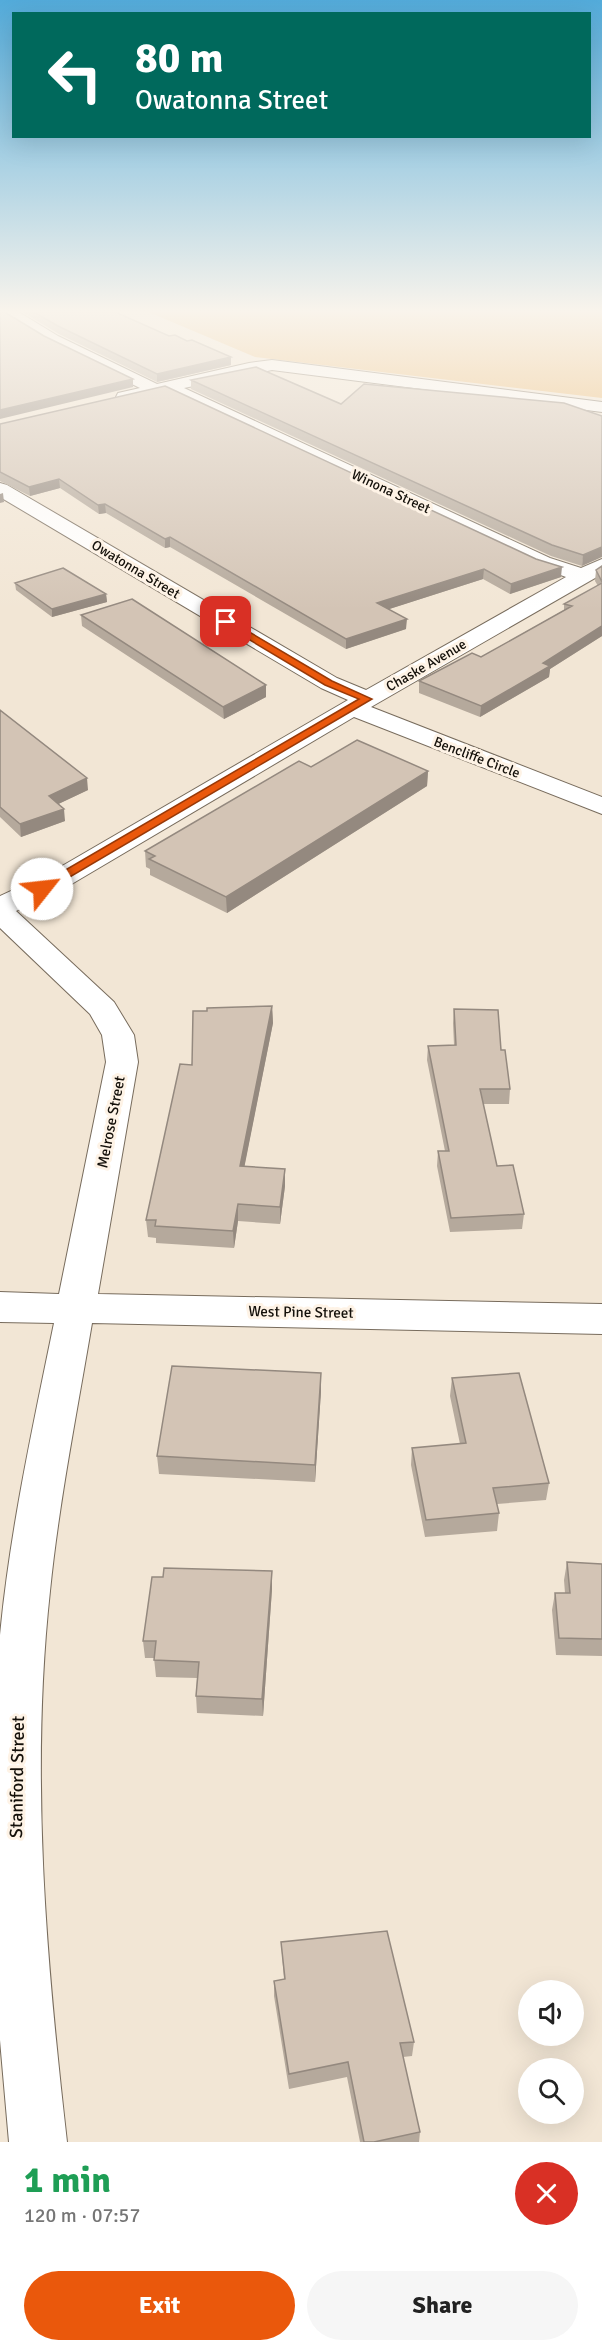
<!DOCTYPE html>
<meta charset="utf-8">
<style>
:root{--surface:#fff;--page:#f6f6f6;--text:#222;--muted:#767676;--accent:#ea580c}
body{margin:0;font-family:Signika,sans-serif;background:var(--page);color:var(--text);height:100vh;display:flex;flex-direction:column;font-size:22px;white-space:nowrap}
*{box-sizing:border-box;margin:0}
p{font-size:20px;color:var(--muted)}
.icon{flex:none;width:33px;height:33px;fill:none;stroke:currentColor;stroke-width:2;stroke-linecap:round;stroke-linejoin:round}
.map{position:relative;height:2142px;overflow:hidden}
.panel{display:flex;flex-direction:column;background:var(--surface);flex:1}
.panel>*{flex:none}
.top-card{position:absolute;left:12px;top:12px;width:579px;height:126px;border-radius:0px;box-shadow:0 6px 24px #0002;background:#00695c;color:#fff;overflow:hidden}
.fabs{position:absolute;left:518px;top:1980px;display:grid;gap:12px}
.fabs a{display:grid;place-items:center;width:66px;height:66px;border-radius:50%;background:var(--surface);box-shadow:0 6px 24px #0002;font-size:30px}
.pin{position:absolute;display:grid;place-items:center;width:51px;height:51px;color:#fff;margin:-26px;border-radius:12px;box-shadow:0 3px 9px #0006}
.me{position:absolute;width:66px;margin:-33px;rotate:61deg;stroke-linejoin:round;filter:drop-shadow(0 0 4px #0008)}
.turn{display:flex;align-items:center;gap:21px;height:126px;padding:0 24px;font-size:27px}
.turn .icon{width:78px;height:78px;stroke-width:2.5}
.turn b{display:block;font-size:42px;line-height:51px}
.round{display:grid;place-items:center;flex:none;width:63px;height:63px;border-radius:32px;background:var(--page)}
.head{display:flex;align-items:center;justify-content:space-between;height:102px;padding:0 24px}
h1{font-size:36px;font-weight:800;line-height:45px;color:#1e9e55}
.primary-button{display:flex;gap:12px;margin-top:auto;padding:12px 24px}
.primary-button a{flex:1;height:69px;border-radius:36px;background:var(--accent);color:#fff;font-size:24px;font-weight:800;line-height:69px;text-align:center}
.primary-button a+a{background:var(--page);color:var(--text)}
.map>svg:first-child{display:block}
.green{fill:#ebb568}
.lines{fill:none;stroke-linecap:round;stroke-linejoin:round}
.street-casing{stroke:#786c5d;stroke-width:2}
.street{fill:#fff;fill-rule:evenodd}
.wall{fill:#b5a99c}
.shaded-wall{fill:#94897f}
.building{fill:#d3c4b5;stroke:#94897f;stroke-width:1.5}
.route{fill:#ea580c;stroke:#983908;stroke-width:1.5}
.labels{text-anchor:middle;stroke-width:6;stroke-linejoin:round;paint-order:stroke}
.far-street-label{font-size:14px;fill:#14100a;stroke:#fef3e6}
.street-label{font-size:15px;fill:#14100a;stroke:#fef3e6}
.near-street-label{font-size:18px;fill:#14100a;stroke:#fef3e6}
</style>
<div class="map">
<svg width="602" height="2142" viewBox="0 0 602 2142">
<rect width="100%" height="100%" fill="#f2e6d5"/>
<path class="green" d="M 146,311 L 602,311 L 602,398 L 255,357 Z"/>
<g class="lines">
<defs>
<path id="street" d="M 0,311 L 17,311 L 58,336 L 157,384 L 249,363 L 272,360 L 602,402 L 602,412 L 272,370 L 184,388 L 550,558 L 581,568 L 602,559 L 602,574 L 371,707 L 602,797 L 602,814 L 354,717 L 70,885 L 16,911 L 114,1002 L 134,1035 L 138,1062 L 98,1294 L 602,1304 L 602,1334 L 92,1323 C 77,1412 59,1502 50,1591 C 30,1775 46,1959 67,2142 L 9,2142 L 0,2040 L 0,1635 C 10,1530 33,1426 54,1323 L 0,1322 L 0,1292 L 59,1294 L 106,1062 L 102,1035 L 90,1014 L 0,928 L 0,896 L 50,873 L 348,700 L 321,688 L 0,497 L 0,483 L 7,485 L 337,678 L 366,690 L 566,577 L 536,566 L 166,392 L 124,402 L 118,401 L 116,397 L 118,393 L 140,388 L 46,342 L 2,314 Z"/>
</defs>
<use href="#street" class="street-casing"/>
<use href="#street" class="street"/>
</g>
<path class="wall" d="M 21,311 L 113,311 L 231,365 L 157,382 L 59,334 Z
M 191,380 L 341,404 L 602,416 L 582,566 L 551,556 L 191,389 Z
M 0,424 L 561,577 L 510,594 L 483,579 L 389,609 L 406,629 L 346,649 L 170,547 L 165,548 L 106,513 L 99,514 L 60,488 L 30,496 L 0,481 Z
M 602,566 L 602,636 L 550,669 L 549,677 L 480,717 L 419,693 L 419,681 L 481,657 L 564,610 L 564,604 L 598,586 L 595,581 L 596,570 Z
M 15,583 L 106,594 L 107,602 L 52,617 L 16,590 Z
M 81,615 L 266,685 L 266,697 L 224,719 L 82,626 Z
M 0,710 L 88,790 L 58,804 L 65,821 L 21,837 L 0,817 Z
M 311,767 L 428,771 L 427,786 L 227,913 L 150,875 L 150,869 L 146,867 L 145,851 Z
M 272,1006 L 273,1023 L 244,1167 L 285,1186 L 280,1224 L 238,1221 L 234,1248 L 156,1243 L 156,1238 L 148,1237 L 146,1220 L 207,1011 Z
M 454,1009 L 501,1050 L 510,1089 L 509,1104 L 483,1104 L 497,1166 L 524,1214 L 522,1229 L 450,1232 L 437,1166 L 438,1151 L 445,1151 L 427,1060 L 428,1046 L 454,1045 L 453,1023 Z
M 321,1373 L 321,1391 L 315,1482 L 159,1474 L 157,1456 Z
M 452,1378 L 549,1483 L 546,1500 L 497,1504 L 499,1513 L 497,1531 L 425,1537 L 411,1465 L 412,1448 L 460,1444 L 450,1396 Z
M 567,1562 L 602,1564 L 602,1656 L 556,1655 L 552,1610 L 555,1593 L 565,1593 L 564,1580 Z
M 272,1571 L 272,1589 L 263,1716 L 197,1713 L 196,1696 L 197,1678 L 156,1677 L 154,1658 L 145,1658 L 143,1641 L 163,1577 Z
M 281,1942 L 414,2042 L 412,2056 L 403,2057 L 420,2132 L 419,2142 L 360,2142 L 347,2077 L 289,2089 L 274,1996 L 274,1981 L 284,1979 Z"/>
<path class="shaded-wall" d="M 231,357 L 231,365 L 157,382 L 157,374 Z
M 133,379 L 133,387 L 0,419 L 0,410 Z
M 59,479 L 60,488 L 30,496 L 29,487 Z
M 3,493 L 4,502 L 0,503 L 0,494 Z
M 105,504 L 106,513 L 99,514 L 98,505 Z
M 170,537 L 170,547 L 165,548 L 165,539 Z
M 602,547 L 602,557 L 582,566 L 583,555 Z
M 562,567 L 561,577 L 510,594 L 511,584 Z
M 484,569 L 483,579 L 377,613 L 377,603 Z
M 106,594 L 107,602 L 52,617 L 52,609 Z
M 407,619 L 406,629 L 346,649 L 346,639 Z
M 602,626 L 602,636 L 550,669 L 549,677 L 480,717 L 481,706 L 543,663 Z
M 266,685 L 266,697 L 224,719 L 223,707 Z
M 428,771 L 427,786 L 227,913 L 226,897 Z
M 87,778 L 88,790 L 50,808 L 49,796 Z
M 64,809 L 65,821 L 21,837 L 20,824 Z
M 272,1006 L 273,1023 L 241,1184 L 240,1166 Z
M 285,1169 L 285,1186 L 280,1224 L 280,1207 Z
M 238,1204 L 238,1221 L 234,1248 L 233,1231 Z
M 321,1373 L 321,1391 L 315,1482 L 315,1465 Z
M 272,1571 L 272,1589 L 263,1716 L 262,1699 Z"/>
<path class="building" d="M 0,311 L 3,311 L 44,336 L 133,379 L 0,410 Z
M 32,311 L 113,311 L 169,336 L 175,335 L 187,341 L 192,340 L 231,357 L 157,374 L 58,326 Z
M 256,367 L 341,404 L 364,384 L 564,403 L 602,416 L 602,547 L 583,555 L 552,545 L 191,380 Z
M 165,386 L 536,559 L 562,567 L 511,584 L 484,569 L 377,603 L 407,619 L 346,639 L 170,537 L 165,539 L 105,504 L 98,505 L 59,479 L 29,487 L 0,472 L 0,424 Z
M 602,566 L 602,582 L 596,570 Z
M 63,568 L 106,594 L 52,609 L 15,583 Z
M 602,583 L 602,626 L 543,663 L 550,666 L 481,706 L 419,681 L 472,653 L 481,657 L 572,606 L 564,604 Z
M 132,599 L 266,685 L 223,707 L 81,615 Z
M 0,710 L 87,778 L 49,796 L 64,809 L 20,824 L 0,807 Z
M 357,740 L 428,771 L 226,897 L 149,859 L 155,856 L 145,851 L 299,761 L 311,767 Z
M 272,1006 L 240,1166 L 285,1169 L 280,1207 L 238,1204 L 233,1231 L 155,1226 L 156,1220 L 146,1220 L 180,1064 L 192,1065 L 193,1011 L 207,1011 L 207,1008 Z
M 454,1009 L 498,1010 L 501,1050 L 505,1050 L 510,1089 L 480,1089 L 497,1166 L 513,1165 L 524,1214 L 451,1218 L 438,1151 L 449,1151 L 428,1046 L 456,1045 Z
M 172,1366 L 321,1373 L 315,1465 L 157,1456 Z
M 519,1373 L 549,1483 L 493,1488 L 499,1513 L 426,1520 L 412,1448 L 466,1443 L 452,1378 Z
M 567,1562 L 602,1564 L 602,1639 L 559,1638 L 555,1593 L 570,1593 Z
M 164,1568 L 272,1571 L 262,1699 L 196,1696 L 199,1662 L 154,1660 L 156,1641 L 143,1641 L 152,1577 L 163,1577 Z
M 387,1931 L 414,2042 L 400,2043 L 420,2132 L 374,2142 L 364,2142 L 348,2062 L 289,2074 L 274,1981 L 285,1979 L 281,1942 Z"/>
<linearGradient id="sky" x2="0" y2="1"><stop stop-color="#53abda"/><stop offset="0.51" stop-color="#f9f4ec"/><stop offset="1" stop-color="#f9f4ec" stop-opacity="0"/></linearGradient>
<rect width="602" height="610" fill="url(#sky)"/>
<path class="route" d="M 223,620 L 229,620 L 332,681 L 372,699 L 46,891 L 38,891 L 38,886 L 359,699 L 325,685 L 223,624 Z"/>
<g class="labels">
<g class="far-street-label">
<text transform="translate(391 491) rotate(25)" y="5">Winona Street</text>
<text transform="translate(136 569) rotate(31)" y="5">Owatonna Street</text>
<text transform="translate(426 665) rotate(-30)" y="5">Chaske Avenue</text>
<text transform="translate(477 757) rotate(21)" y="5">Bencliffe Circle</text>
</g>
<g class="street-label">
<text transform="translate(111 1122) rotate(-79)" y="5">Melrose Street</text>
<text transform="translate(301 1312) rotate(1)" y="5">West Pine Street</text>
</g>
<g class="near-street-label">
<text transform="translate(17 1777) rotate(-89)" y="6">Staniford Street</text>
</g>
</g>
</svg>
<div class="fabs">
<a><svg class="icon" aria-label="sound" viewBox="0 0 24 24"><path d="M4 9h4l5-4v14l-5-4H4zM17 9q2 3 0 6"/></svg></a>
<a><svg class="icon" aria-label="search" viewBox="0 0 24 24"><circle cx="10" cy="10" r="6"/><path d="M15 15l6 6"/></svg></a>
</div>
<div class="pin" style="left:226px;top:622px;background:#d93025"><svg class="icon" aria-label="arrive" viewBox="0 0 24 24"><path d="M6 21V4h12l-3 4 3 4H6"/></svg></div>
<svg class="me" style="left:42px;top:889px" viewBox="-20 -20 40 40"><circle r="19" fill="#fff"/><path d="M0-13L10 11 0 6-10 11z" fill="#ea580c"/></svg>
<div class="top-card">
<div class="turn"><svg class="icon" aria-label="left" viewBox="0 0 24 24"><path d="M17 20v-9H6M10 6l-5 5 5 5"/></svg><div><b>80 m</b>Owatonna Street</div></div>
</div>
</div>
<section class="panel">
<div class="head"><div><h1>1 min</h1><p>120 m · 07:57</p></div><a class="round" style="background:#d93025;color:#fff"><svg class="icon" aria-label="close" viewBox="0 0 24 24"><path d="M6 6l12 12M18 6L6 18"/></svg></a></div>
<div class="primary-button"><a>Exit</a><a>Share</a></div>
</section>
